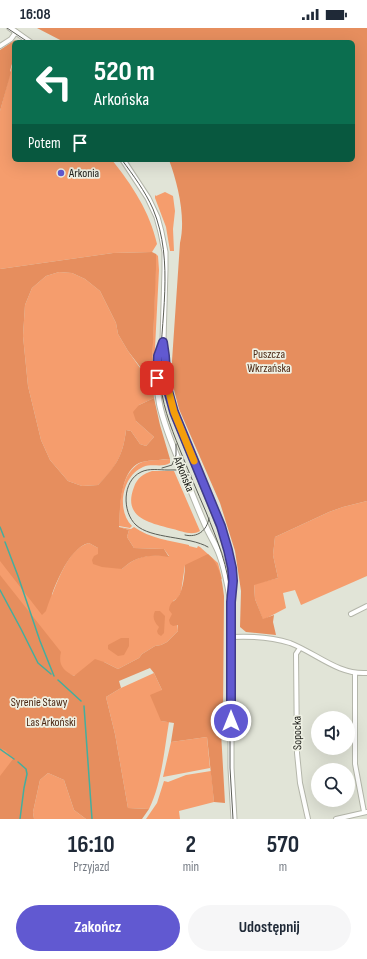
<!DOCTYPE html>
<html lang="pl">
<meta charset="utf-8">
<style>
:root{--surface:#fff;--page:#f6f6f7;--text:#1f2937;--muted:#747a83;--accent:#6159d1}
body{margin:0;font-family:"Sofia Sans Condensed",sans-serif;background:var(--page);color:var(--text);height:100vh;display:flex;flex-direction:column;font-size:15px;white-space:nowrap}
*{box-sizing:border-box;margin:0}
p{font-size:13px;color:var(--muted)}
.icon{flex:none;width:22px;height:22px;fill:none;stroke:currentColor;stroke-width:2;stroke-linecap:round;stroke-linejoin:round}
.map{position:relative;height:791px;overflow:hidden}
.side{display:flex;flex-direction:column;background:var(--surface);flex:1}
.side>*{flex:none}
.hud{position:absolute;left:12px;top:12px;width:343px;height:122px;border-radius:6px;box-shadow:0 4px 16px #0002;background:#0b6e4f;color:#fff;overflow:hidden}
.buttons{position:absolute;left:311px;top:683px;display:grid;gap:8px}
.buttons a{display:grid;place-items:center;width:44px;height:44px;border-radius:50%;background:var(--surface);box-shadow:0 4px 16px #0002;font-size:20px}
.pin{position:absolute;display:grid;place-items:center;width:34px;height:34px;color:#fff;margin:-17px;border-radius:8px;box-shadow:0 2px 6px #0006}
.me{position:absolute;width:44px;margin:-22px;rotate:0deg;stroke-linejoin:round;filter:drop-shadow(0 0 3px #0008)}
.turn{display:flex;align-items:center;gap:14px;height:84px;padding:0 16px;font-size:18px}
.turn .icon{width:52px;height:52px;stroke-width:2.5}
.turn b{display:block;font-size:28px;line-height:34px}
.then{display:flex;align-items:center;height:38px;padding:0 16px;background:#0003;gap:8px;font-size:15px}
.eta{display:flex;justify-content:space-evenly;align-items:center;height:68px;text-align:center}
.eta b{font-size:24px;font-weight:700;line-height:28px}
.action{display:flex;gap:8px;margin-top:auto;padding:8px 16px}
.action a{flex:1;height:46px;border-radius:24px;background:var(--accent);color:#fff;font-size:16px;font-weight:700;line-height:46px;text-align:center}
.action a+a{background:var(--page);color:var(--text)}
.status{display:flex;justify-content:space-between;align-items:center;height:28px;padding:0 20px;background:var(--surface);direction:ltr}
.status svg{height:11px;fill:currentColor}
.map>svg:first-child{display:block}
.green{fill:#f59d6d}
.forest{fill:#e68e5e}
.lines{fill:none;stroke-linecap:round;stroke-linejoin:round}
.stream{stroke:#44ae9e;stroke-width:1.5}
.minor-casing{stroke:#b4b6aa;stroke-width:6}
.tertiary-casing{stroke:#b4b6aa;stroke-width:7}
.minor{stroke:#fff;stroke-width:4}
.tertiary{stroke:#fff;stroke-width:5}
.tram{stroke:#5b5d55;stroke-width:1}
.route-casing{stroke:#3f3a88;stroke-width:10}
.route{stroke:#6159d1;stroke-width:7}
.slow{stroke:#f59e0b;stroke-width:7}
.poi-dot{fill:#6159d1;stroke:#eff1e4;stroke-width:1.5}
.labels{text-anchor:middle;stroke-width:3.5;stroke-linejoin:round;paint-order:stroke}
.poi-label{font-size:12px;fill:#20211c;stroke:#eff1e4;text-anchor:start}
.park-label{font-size:12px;fill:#4d2915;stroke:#eff1e4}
.street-label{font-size:12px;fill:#20211c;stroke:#eff1e4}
</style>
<div class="status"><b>16:08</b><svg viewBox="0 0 49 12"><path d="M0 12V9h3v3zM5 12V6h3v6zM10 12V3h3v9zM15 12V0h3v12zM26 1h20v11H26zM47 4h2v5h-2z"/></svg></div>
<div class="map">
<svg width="367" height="791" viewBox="0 0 367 791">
<rect width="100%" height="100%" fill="#e1e4d7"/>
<path class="green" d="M 14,30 L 14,132 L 112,132 C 132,157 150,184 157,216 L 152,224 L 113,225 L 0,241 L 0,83 Z
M 165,164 L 173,168 L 175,183 L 173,201 L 174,223 L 170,223 L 166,199 L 155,170 L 155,167 L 156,168 Z
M 156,226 L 158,228 L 159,242 L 153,359 L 154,370 L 139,377 L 136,393 L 154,409 L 146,418 L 140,416 L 131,403 L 126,402 C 123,428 116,439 98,457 L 82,458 L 68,453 L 50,432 L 41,412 L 28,358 L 23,308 L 25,277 L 32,260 L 46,248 L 59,244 L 72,245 L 85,251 L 100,263 L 116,295 L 118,306 L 128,323 L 153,358 L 152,339 Z
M 170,431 L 170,435 C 162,440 152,435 143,439 C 122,448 116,482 132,498 L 130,500 L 119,498 C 120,477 119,447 140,435 C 146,432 162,432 170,431 Z
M 152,443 L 174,443 L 200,503 C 192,508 181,503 173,501 C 150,495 122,490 134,459 C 137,450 143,446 152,443 Z
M 0,454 L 52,567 C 59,550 69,520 89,515 L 98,520 L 98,526 L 122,541 C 136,528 150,526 169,528 L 164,521 L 134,520 L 127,509 L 129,502 L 119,499 L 131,501 L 134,499 C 149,510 171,513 189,517 L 189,518 L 197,520 L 198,518 L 200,519 L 218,535 L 222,551 L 185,537 L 181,564 L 178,570 L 173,573 L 177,592 L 178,603 L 167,614 L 161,617 L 155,618 L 142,626 L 139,630 L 118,641 L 104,634 L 74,648 L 67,645 L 0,779 Z
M 367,473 L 367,548 L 301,577 L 295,562 L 283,565 L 286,580 L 263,592 L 255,571 L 254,556 L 278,550 L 273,527 L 275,509 L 329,484 L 343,479 Z
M 154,645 L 162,662 L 161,693 L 169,694 C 164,723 162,754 149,781 L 128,780 L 115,706 L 106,669 L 121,660 Z
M 207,709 L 210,740 L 163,749 L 171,714 Z
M 211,743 L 214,774 L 179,783 L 180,791 L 146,791 L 157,775 L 164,753 L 168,754 L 186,747 Z
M 48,745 L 64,752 L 74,782 L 86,791 L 34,791 L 33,784 L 40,752 Z"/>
<path class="forest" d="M 37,0 L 367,0 L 367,473 L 343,479 L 329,484 L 275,509 L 273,527 L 278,550 L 254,557 L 255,571 L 263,591 L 274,587 L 273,594 L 276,607 L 246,604 L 240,599 L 241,563 L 235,523 L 220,475 L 179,381 L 173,358 L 172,333 L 180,215 C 186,190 178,156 169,132 L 353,132 L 353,14 L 64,14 Z
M 15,12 L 17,14 L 14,14 L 13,34 L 14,34 L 12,36 L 10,43 L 11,44 L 0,83 L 0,22 Z
M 152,224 L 156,226 L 156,241 L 152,339 L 153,359 L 148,354 L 141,340 L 128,323 L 118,306 L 116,295 L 100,263 L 85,251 L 72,245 L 59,244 L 46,248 L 32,260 L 25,277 L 23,308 L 28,358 L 41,412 L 50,432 L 68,453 L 82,458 L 98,457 C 116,438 123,428 126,402 L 131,403 L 140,416 L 146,418 L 154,409 L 136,393 L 133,384 L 139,377 L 154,370 L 160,397 L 170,431 C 161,432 151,432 142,434 C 120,440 120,480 119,499 L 129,502 L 127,509 L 134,520 L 164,521 L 169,529 C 150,526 136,528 122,541 L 102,539 L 93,536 L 92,532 L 94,528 L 98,526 L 98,520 L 89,515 C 67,520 53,563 46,583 L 42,587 L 0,533 L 0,241 L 113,225 Z
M 208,526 C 220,536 222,552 224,568 L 223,686 L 221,704 L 225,775 L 214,774 L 207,709 L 171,714 L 174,695 L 161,693 L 150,667 L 162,662 L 154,645 L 150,640 L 119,653 L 121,660 L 106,669 L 115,706 L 128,780 L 149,781 L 142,791 L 86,791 L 74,782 L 64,752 L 48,745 L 40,752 L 33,784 L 34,791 L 0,791 L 0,748 L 13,731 L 6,723 L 0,720 L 0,547 L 61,624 C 58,637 63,642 74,648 L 95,631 L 104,634 L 118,641 L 139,630 L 142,626 L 155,618 L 161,617 L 167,614 L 178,603 L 178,597 L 173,598 L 170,596 L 169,592 L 172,586 L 169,582 C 170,573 174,574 178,569 C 183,563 185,544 185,537 Z
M 155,583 L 160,583 L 165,588 L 164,605 L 161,608 L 158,606 L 157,603 L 159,599 C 154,594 152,589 155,583 Z
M 121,610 L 129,610 L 129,618 L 124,627 L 118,628 L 108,621 L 108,617 Z"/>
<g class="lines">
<path class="stream" d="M 0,499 L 4,509
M 5,514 L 18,548 L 40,613 L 54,648
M 0,562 L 21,601 L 38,635 L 51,646
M 58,652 L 81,673
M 84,678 L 92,791
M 0,721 L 14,731
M 18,734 L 26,741 L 27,746 L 24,760 L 20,791"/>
<defs>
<path id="minor" d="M 0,18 L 11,11 L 16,4
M 351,586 L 367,578
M 231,609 C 251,608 271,609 290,615 C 316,625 338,647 367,645
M 300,620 L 296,626 L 297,725 L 300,755 L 308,791
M 355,646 L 355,736 L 364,784
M 336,791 L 367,784"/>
<path id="tertiary" d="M 10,0 L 30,14
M 123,132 L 148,170 L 157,189 L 161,204 L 165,224 L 165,242 L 163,313 L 165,328 L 168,362 L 175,389 L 225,512 L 233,549 L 231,574 L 231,740 L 234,791
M 162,315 C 148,360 164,397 181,438 C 190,460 198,482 208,503 C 212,511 217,519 220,528 C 225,541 227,555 230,569"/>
</defs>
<use href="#minor" class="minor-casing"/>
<use href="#tertiary" class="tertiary-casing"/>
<use href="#minor" class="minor"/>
<use href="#tertiary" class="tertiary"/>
<path class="tram" d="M 7,0 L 28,14
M 122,132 C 133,147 145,163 153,181 C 175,234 160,293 160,348 C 161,374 170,397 180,422 C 188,442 197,463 206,484 C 217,512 229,539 230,569 L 230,740 L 233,791
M 162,440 L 172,437 L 176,427 L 176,416
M 191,447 C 184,441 176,442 168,442 C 159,442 149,440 141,444 C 122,453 122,484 136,497 C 151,511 189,508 208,519
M 185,507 C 197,510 207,503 209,490"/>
</g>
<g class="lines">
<defs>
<path id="route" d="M 157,350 L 158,328 L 163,314 L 165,328 L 167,359 L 174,384 L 221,498 L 228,522 L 232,540 L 233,553 L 231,574 L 231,693"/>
</defs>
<use href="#route" class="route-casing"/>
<use href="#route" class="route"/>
<path class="slow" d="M 166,352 L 174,384 L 194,433"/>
</g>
<circle class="poi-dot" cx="61" cy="145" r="4"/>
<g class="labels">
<g class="poi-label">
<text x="69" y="149">Arkonia</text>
</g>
<g class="park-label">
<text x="269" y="330">Puszcza<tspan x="269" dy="14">Wkrzańska</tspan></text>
<text x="39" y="678">Syrenie Stawy</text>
<text x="51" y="698">Las Arkoński</text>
</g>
<g class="street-label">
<text transform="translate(184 446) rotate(68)" y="4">Arkońska</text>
<text transform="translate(297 705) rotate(-91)" y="4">Sopocka</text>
</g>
</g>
</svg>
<div class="buttons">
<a><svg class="icon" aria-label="sound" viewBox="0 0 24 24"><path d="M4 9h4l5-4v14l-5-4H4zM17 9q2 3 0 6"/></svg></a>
<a><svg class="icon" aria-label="search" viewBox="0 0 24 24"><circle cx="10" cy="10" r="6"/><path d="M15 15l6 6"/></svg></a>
</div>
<div class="pin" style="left:157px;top:350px;background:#d93025"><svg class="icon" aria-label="arrive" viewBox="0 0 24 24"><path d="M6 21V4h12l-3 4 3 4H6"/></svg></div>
<svg class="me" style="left:231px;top:693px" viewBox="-20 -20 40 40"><circle r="17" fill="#6159d1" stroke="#fff" stroke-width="3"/><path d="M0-11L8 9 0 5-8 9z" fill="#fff"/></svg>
<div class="hud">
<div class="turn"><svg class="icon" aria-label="left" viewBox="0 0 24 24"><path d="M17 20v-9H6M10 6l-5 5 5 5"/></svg><div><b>520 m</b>Arkońska</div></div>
<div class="then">Potem<svg class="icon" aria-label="arrive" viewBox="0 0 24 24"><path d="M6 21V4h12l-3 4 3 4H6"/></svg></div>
</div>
</div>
<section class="side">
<div class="eta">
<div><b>16:10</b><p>Przyjazd</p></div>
<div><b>2</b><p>min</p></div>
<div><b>570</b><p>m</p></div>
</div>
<div class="action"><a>Zakończ</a><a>Udostępnij</a></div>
</section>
